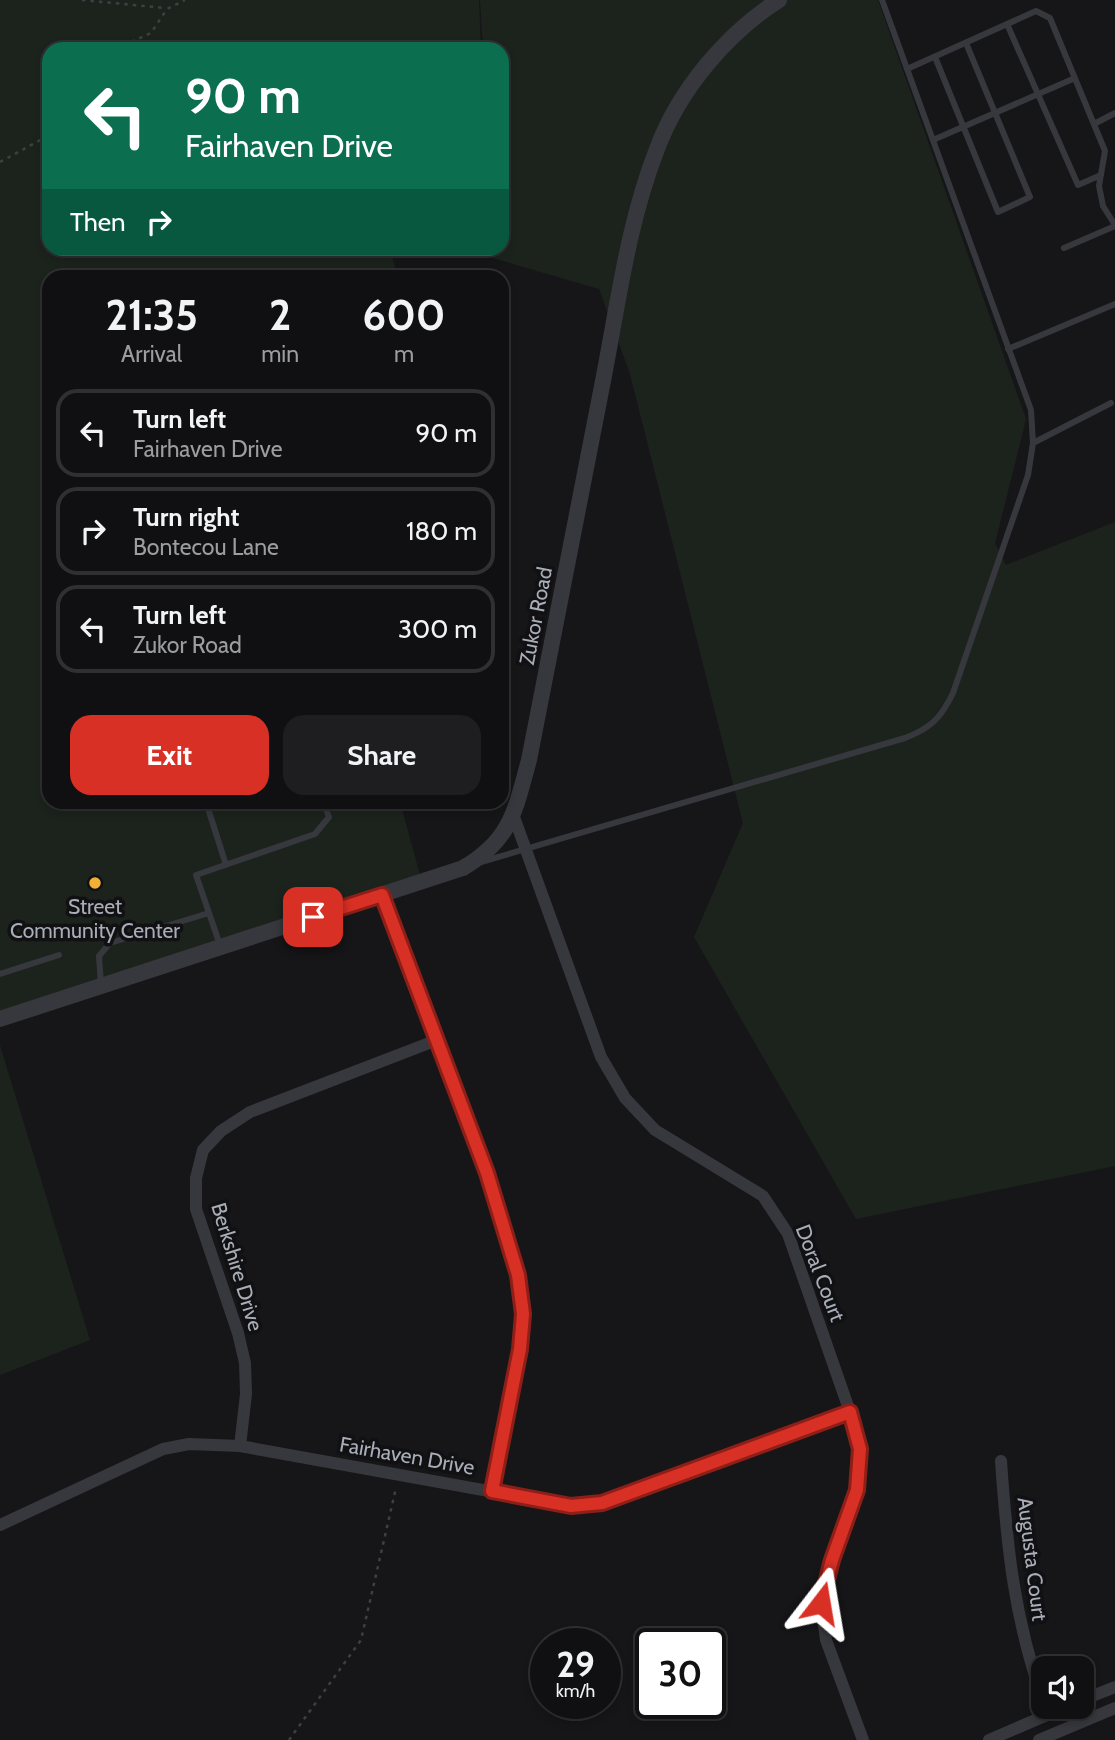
<!DOCTYPE html>
<style>
:root{--surface:#101012;--page:#1e1e20;--text:#f1f3f6;--muted:#9c9d9f;--line:#303032;--accent:#d93025}
body{margin:0;font-family:Cabin,sans-serif;background:var(--page);color:var(--text);height:100vh;display:flex;flex-direction:column;font-size:26px;white-space:nowrap}
*{box-sizing:border-box;margin:0}
p{font-size:23px;color:var(--muted)}
.icon{flex:none;width:38px;height:38px;fill:none;stroke:currentColor;stroke-width:2;stroke-linecap:round;stroke-linejoin:round}
.map{position:relative;flex:1;overflow:hidden}
.details{position:absolute;left:42px;top:270px;width:467px;height:539px;display:flex;flex-direction:column;background:var(--surface);border-radius:21px;box-shadow:0 4px 10px #0003,0 0 0 2px var(--line)}
.details>*{flex:none}
.hud{position:absolute;left:42px;top:42px;width:467px;height:214px;border-radius:21px;box-shadow:0 4px 10px #0003,0 0 0 2px var(--line);background:#0b6e4f;color:#fff;overflow:hidden}
.fabs{position:absolute;left:1031px;top:1656px;display:grid;gap:14px}
.fabs a{display:grid;place-items:center;width:63px;height:63px;border-radius:14px;background:var(--surface);box-shadow:0 4px 10px #0003,0 0 0 2px var(--line);font-size:35px}
.speed{position:absolute;left:530px;top:1628px;display:flex;gap:14px;font-size:35px;font-weight:700;text-align:center}
.speed>*{display:grid;place-content:center;width:91px;height:91px;border-radius:50%;background:var(--surface);box-shadow:0 4px 10px #0003,0 0 0 2px var(--line);line-height:1}
.speed small{font-size:18px;font-weight:400}
.speed .limit{border:4px solid #111;border-radius:10px;background:#fff;color:#111}
.pin{position:absolute;display:grid;place-items:center;width:60px;height:60px;color:#fff;margin:-30px;border-radius:14px;box-shadow:0 4px 10px #0006}
.me{position:absolute;width:77px;margin:-38px;rotate:14deg;stroke-linejoin:round;filter:drop-shadow(0 0 5px #0008)}
.turn{display:flex;align-items:center;gap:24px;height:147px;padding:0 28px;font-size:32px}
.turn .icon{width:91px;height:91px;stroke-width:2.5}
.turn b{display:block;font-size:49px;line-height:60px}
.then{display:flex;align-items:center;height:66px;padding:0 28px;background:#0003;gap:14px;font-size:26px}
.eta{display:flex;justify-content:space-evenly;align-items:center;height:119px;text-align:center}
.eta b{font-size:42px;font-weight:700;line-height:49px}
.primary-button{display:flex;gap:14px;margin-top:auto;padding:14px 28px}
.primary-button a{flex:1;height:80px;border-radius:21px;background:var(--accent);color:#fff;font-size:28px;font-weight:700;line-height:80px;text-align:center}
.primary-button a+a{background:var(--page);color:var(--text)}
ul{padding:0;list-style:none}
li{display:flex;align-items:center;gap:21px;height:88px;margin:0 14px 10px;padding:0 14px;border:4px solid var(--line);border-radius:21px}
li div{flex:1}
li b{display:block;font-size:26px}
li em{font-style:normal}
.map>svg:first-child{display:block}
.green{fill:#1c231d}
.lines{fill:none;stroke-linecap:round;stroke-linejoin:round}
.path{stroke:#3d3f44;stroke-width:2.5;stroke-dasharray:3.5 5;stroke-linecap:butt}
.service{stroke:#37383d;stroke-width:6}
.minor{stroke:#37383d;stroke-width:12}
.tertiary{stroke:#37383d;stroke-width:16}
.route-casing{stroke:#8d1f18;stroke-width:18}
.route{stroke:#d93025;stroke-width:12}
.poi-dot{fill:#f2b134;stroke:#111113;stroke-width:2.5}
.labels{text-anchor:middle;stroke-width:7;stroke-linejoin:round;paint-order:stroke}
.street-label{font-size:21px;fill:#a8adb8;stroke:#111113}
.poi-label{font-size:21px;fill:#a8adb8;stroke:#111113}
</style>
<div class="map">
<svg width="1115" height="1740" viewBox="0 0 1115 1740">
<rect width="100%" height="100%" fill="#161618"/>
<path class="green" d="M 0,0 L 479,0 L 481,49 L 49,49 L 49,248 L 391,249 L 396,274 L 49,276 L 49,802 L 400,802 L 420,875 L 0,1014 Z
M 480,0 L 878,0 L 1026,419 L 995,543 L 1006,565 L 1115,522 L 1115,1166 L 856,1219 L 694,937 L 743,823 L 630,374 L 599,289 L 472,252 L 472,249 L 502,248 L 502,49 L 483,49 Z
M 0,1045 L 90,1340 L 0,1375 Z"/>
<g class="lines">
<path class="path" d="M 82,0 L 165,8
M 116,49 L 151,33 L 167,9 L 185,0
M 0,162 L 44,138 L 49,132
M 289,1740 L 361,1640 L 396,1488"/>
<path class="service" d="M 1007,24 L 1078,185 L 1101,175
M 935,57 L 998,212 L 1030,197 L 966,43
M 907,69 L 1036,11 L 1050,18 L 1105,151 L 1099,186 L 1103,206 L 1115,225
M 1094,124 L 1115,113
M 933,140 L 1075,78
M 1064,248 L 1115,226
M 1008,349 L 1115,304
M 1033,443 L 1111,403
M 206,802 L 226,865
M 481,862 L 905,738 C 931,728 941,718 953,693 L 1028,475 L 1033,443 L 1031,410 L 882,0
M 220,945 L 196,875 L 315,834 L 329,817 L 323,802
M 0,974 L 59,955
M 101,984 L 99,956 L 110,943 L 209,913"/>
<path class="minor" d="M 514,817 L 601,1057 L 625,1098 L 655,1130 L 763,1196 L 788,1234 L 850,1412 L 860,1449 L 857,1490 L 832,1560 L 821,1603 L 826,1640 L 863,1740
M 382,895 L 487,1173 L 518,1275 L 523,1314 L 520,1349 L 492,1491
M 240,1446 L 246,1394 L 245,1363 L 238,1333 L 196,1209 L 196,1178 L 203,1150 L 221,1131 L 250,1112 L 437,1040
M 1001,1461 C 1007,1547 1014,1618 1043,1700
M 0,1525 L 163,1449 L 189,1444 L 240,1446 L 571,1506 L 602,1503 L 850,1412
M 1082,1700 L 1115,1687
M 989,1740 L 1068,1706
M 1039,1740 L 1115,1708"/>
<path class="tertiary" d="M 0,1019 L 463,868 C 511,840 515,811 529,760 C 554,634 578,507 603,381 C 618,304 628,223 657,149 C 679,90 726,34 779,0"/>
</g>
<g class="lines">
<defs>
<path id="route" d="M 313,917 L 382,895 L 487,1173 L 518,1275 L 523,1314 L 520,1349 L 492,1491 L 571,1506 L 602,1503 L 850,1412 L 860,1449 L 857,1490 L 832,1560 L 821,1603"/>
</defs>
<use href="#route" class="route-casing"/>
<use href="#route" class="route"/>
</g>
<circle class="poi-dot" cx="95" cy="883" r="7"/>
<g class="labels">
<g class="street-label">
<text transform="translate(536 616) rotate(-79)" y="7">Zukor Road</text>
<text transform="translate(237 1267) rotate(73)" y="7">Berkshire Drive</text>
<text transform="translate(820 1273) rotate(69)" y="7">Doral Court</text>
<text transform="translate(407 1456) rotate(10)" y="7">Fairhaven Drive</text>
<text transform="translate(1032 1559) rotate(83)" y="7">Augusta Court</text>
</g>
<g class="poi-label">
<text x="95" y="914">Street<tspan x="95" dy="24">Community Center</tspan></text>
</g>
</g>
</svg>
<div class="fabs">
<a><svg class="icon" aria-label="sound" viewBox="0 0 24 24"><path d="M4 9h4l5-4v14l-5-4H4zM17 9q2 3 0 6"/></svg></a>
</div>
<div class="speed"><div>29<small>km/h</small></div><div class="limit">30</div></div>
<div class="pin" style="left:313px;top:917px;background:#d93025"><svg class="icon" aria-label="arrive" viewBox="0 0 24 24"><path d="M6 21V4h12l-3 4 3 4H6"/></svg></div>
<svg class="me" style="left:821px;top:1603px" viewBox="-20 -20 40 40"><path d="M0-17L14 15 0 8-14 15z" fill="#d93025" stroke="#fff" stroke-width="4"/></svg>
<div class="hud">
<div class="turn"><svg class="icon" aria-label="left" viewBox="0 0 24 24"><path d="M17 20v-9H6M10 6l-5 5 5 5"/></svg><div><b>90 m</b>Fairhaven Drive</div></div>
<div class="then">Then<svg class="icon" aria-label="right" viewBox="0 0 24 24"><path d="M7 20v-9h11M14 6l5 5-5 5"/></svg></div>
</div>
<section class="details">
<div class="eta">
<div><b>21:35</b><p>Arrival</p></div>
<div><b>2</b><p>min</p></div>
<div><b>600</b><p>m</p></div>
</div>
<ul>
<li><svg class="icon" aria-label="left" viewBox="0 0 24 24"><path d="M17 20v-9H6M10 6l-5 5 5 5"/></svg><div><b>Turn left</b><p>Fairhaven Drive</p></div><em>90 m</em></li>
<li><svg class="icon" aria-label="right" viewBox="0 0 24 24"><path d="M7 20v-9h11M14 6l5 5-5 5"/></svg><div><b>Turn right</b><p>Bontecou Lane</p></div><em>180 m</em></li>
<li><svg class="icon" aria-label="left" viewBox="0 0 24 24"><path d="M17 20v-9H6M10 6l-5 5 5 5"/></svg><div><b>Turn left</b><p>Zukor Road</p></div><em>300 m</em></li>
</ul>
<div class="primary-button"><a>Exit</a><a>Share</a></div>
</section>
</div>
